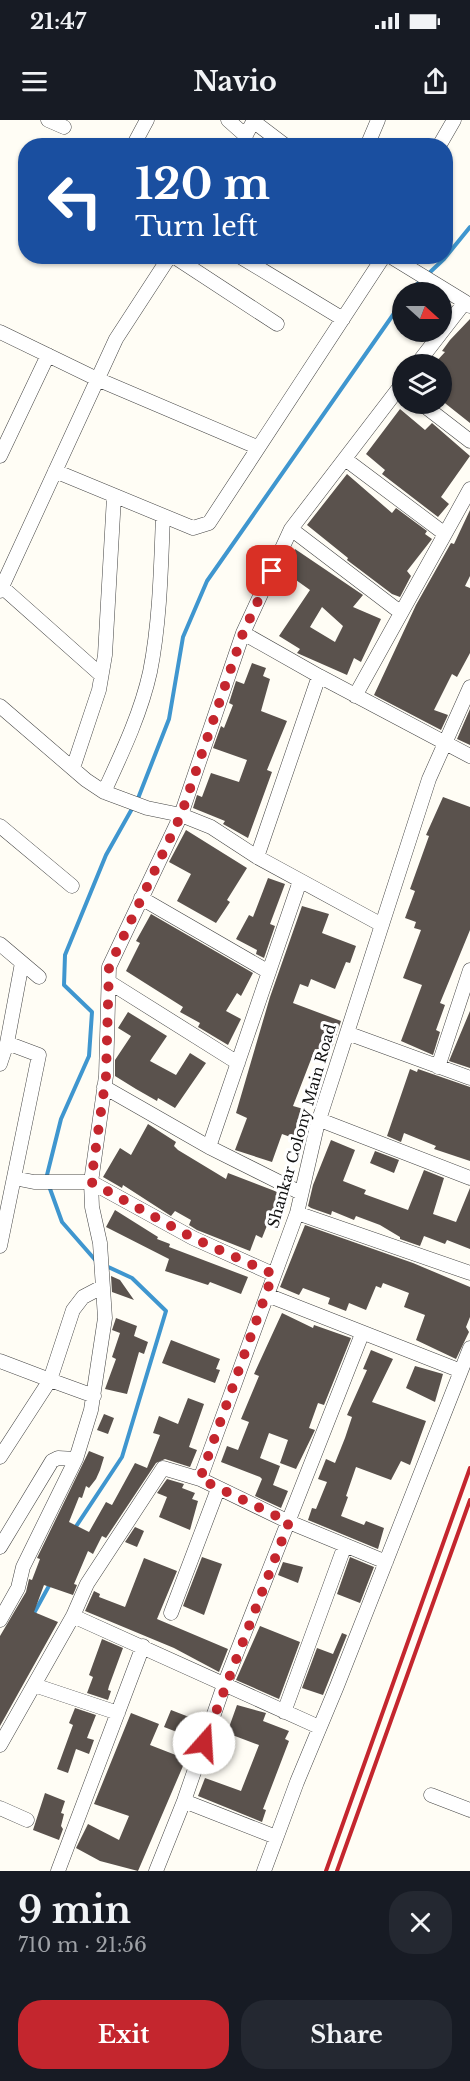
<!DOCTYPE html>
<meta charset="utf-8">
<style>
:root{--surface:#171b24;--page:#242831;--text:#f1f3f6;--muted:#9ea1a6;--accent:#c4262e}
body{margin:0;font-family:"Libre Baskerville",serif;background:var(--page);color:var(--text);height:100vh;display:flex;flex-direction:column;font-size:22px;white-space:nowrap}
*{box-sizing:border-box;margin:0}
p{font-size:20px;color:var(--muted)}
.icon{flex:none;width:33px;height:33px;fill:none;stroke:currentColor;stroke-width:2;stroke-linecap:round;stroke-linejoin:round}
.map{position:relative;height:1751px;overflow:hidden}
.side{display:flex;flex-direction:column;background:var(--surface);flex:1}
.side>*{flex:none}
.hud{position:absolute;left:18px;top:18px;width:435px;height:126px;border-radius:24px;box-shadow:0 2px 4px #0004;background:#1a4fa0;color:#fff;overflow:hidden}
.needle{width:39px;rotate:111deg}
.fabs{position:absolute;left:392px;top:162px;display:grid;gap:12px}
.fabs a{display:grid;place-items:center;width:60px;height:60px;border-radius:50%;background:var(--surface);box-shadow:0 2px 4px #0004;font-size:30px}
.pin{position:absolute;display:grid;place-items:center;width:51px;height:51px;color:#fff;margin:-26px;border-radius:12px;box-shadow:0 3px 9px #0006}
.me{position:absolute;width:66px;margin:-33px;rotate:19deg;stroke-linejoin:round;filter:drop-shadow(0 0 4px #0008)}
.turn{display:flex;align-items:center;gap:21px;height:126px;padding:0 18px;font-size:27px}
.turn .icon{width:78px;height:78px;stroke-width:2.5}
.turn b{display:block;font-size:42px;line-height:51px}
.round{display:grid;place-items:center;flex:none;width:63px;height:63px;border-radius:24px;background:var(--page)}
.head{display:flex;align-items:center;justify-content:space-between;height:102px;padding:0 18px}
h1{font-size:36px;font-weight:800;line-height:45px}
.primary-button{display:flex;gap:12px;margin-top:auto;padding:12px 18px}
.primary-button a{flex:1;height:69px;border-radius:24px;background:var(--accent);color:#fff;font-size:24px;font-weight:800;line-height:69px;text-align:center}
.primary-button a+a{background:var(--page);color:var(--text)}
.status{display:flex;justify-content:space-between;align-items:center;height:42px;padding:0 30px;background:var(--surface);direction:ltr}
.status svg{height:16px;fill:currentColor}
header{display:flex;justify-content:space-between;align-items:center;height:78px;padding:0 18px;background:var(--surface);font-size:27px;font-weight:800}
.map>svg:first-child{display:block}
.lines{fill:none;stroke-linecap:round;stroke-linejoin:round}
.stream{stroke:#3f96cf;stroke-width:4}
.building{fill:#5a524d;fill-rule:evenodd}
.minor-casing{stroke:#444;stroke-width:15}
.minor{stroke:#fff;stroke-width:14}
.rail{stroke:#c4262e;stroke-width:4}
.route{stroke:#c4262e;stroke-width:10;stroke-dasharray:0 18}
.labels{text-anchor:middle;stroke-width:6;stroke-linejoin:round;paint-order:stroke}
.street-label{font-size:15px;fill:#111;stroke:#fff}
</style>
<div class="status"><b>21:47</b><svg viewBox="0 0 49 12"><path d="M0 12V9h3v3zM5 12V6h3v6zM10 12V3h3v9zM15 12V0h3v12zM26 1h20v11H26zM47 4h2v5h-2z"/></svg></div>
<header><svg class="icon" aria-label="menu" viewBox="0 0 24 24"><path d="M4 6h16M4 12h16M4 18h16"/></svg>Navio<svg class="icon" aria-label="share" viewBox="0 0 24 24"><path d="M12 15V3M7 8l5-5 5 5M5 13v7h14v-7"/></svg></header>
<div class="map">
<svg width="470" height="1751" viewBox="0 0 470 1751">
<rect width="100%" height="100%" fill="#fffdf5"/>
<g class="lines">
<path class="stream" d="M 409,172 L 444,139 L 470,107
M 137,681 L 169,599 L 183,517 L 207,461 L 402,182
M 46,1059 L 61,999 L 89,936 L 92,892 L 64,865 L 65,835 L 106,735 L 133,687
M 49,1066 L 62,1102 L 97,1142
M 75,1408 L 122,1337 L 166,1191 L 132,1158 L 104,1145
M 33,1495 L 50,1464"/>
</g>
<path class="building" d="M 470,199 L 470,303 L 441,280 L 441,244 L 434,244 L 445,232 L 442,231 L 450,220 Z
M 400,289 L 425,310 L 432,303 L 470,336 L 441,377 L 449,384 L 438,397 L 382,354 L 385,350 L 366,334 Z
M 347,354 L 392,393 L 396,388 L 427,411 L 425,414 L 432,419 L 407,451 L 411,456 L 400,477 L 392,474 L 347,440 L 348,438 L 307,405 Z
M 470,390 L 470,456 L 465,466 L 470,468 L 470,533 L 457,557 L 452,554 L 434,590 L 448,595 L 441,610 L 374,575 L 416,485 L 451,423 L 454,424 Z
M 295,429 L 363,475 L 353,487 L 381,499 L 361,542 L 354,538 L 347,555 L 297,533 L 300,529 L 279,516 L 310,470 L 282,450 ZM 322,487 L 343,506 L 335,522 L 310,507 Z
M 252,543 L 266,548 L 263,556 L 270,559 L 261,591 L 287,601 L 267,650 L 272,652 L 248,718 L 223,704 L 225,701 L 193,688 L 197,675 L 202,677 L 211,653 L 239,662 L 247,640 L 213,628 L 221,606 L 224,608 L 233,585 L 229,583 L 236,561 L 244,564 Z
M 470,589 L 470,625 L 457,619 Z
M 443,677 L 470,687 L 470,810 L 440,883 L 445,885 L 436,910 L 440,912 L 433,935 L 401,921 L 422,865 L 403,858 L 421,810 L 414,808 L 416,802 L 405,798 L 415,771 L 410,769 L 429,716 L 426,715 Z
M 186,710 L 247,748 L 227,780 L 230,782 L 216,803 L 177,781 L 191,754 L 169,742 Z
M 268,758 L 285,764 L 270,804 L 275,806 L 264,838 L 256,834 L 257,830 L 236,819 L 249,795 L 253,797 Z
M 302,786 L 329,794 L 322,813 L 356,826 L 350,843 L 346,842 L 335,869 L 311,859 L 308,867 L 300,864 L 293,883 L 341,901 L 330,934 L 315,929 L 293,986 L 307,990 L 296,1019 L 282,1014 L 272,1042 L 235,1030 L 247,998 L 236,993 L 270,877 Z
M 151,794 L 253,853 L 241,876 L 237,873 L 226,891 L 241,899 L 228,925 L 198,907 L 200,903 L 180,892 L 183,887 L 126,851 L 140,823 L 136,821 Z
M 470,891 L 470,948 L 449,941 Z
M 128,892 L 167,916 L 150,941 L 176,955 L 190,933 L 206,943 L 175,988 L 158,978 L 157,981 L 136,969 L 115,956 L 115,940 L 131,916 L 118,908 Z
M 410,949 L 417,952 L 418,949 L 470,967 L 470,1041 L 434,1029 L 436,1026 L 404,1013 L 401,1022 L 387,1016 Z
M 148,1004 L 176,1022 L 174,1026 L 178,1030 L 226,1059 L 228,1053 L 280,1073 L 262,1118 L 256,1115 L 250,1131 L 197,1110 L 189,1105 L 191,1100 L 175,1091 L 171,1096 L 123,1065 L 122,1068 L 103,1057 L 120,1028 L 131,1035 Z
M 331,1020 L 355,1030 L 343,1061 L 366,1070 L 364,1074 L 408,1090 L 424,1050 L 444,1058 L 433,1094 L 456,1102 L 470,1068 L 470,1129 L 447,1120 L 445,1124 L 424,1116 L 420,1126 L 400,1119 L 400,1117 L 380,1105 L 356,1096 L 354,1100 L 332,1091 L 331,1095 L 311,1088 L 308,1086 L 313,1065 Z
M 375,1031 L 399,1040 L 394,1053 L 370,1043 Z
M 115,1090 L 158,1117 L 157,1119 L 170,1124 L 169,1127 L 248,1157 L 241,1174 L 210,1162 L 208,1165 L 165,1151 L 169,1139 L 106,1107 Z
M 305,1105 L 413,1143 L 470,1167 L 470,1197 L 466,1207 L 469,1212 L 456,1239 L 416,1220 L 425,1195 L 404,1187 L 409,1173 L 383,1163 L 381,1168 L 376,1166 L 366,1190 L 349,1183 L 346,1191 L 328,1184 L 330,1178 L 303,1168 L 299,1175 L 280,1167 Z
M 111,1156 L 120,1160 L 134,1180 L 112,1172 Z
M 282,1193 L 313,1208 L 314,1205 L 351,1218 L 324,1285 L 318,1283 L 309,1308 L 315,1310 L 296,1349 L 280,1343 L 288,1320 L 269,1313 L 260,1338 L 280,1346 L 273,1365 L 288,1371 L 281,1388 L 255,1376 L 262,1359 L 260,1357 L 221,1342 L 227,1326 L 238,1330 L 249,1302 L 241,1299 L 259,1256 L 254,1254 Z
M 116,1198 L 137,1206 L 134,1216 L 148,1222 L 144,1234 L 139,1232 L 127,1274 L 105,1269 L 116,1239 L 112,1237 L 120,1213 L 112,1210 Z
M 171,1220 L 220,1239 L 216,1249 L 220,1250 L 215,1263 L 162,1243 Z
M 371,1230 L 393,1239 L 372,1282 L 426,1301 L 410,1345 L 401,1341 L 391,1360 L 356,1347 L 346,1376 L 348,1377 L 341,1396 L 364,1405 L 366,1401 L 384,1408 L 378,1429 L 308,1400 L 312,1388 L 316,1389 L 327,1362 L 318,1359 L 326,1339 L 335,1343 L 345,1318 L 352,1297 L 347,1295 L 367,1250 L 363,1249 Z
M 415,1246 L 443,1254 L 435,1282 L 406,1268 Z
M 188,1278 L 204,1284 L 189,1327 L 197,1330 L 190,1347 L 165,1339 L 156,1343 L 106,1418 L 102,1416 L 93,1434 L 88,1431 L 74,1464 L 77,1465 L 73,1475 L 44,1465 L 34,1492 L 58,1502 L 0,1606 L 0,1516 L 26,1472 L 29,1459 L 32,1460 L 40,1439 L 37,1438 L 89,1331 L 104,1337 L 100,1350 L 96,1359 L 89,1368 L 86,1366 L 82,1378 L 79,1377 L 69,1402 L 89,1412 L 106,1382 L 112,1385 L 135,1343 L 147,1348 L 160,1315 L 153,1313 L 159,1296 L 178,1304 Z
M 104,1294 L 114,1298 L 108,1314 L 97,1310 Z
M 167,1359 L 184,1364 L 182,1368 L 195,1373 L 192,1379 L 198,1381 L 190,1410 L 159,1397 L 167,1377 L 157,1373 Z
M 135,1407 L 144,1411 L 137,1427 L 125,1422 Z
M 202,1437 L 222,1444 L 204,1495 L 183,1486 Z
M 350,1437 L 374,1447 L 360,1483 L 337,1474 Z
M 144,1438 L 177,1451 L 157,1499 L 228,1529 L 219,1552 L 174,1528 L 85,1491 L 94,1471 L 100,1474 L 99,1477 L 125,1487 Z
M 283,1442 L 303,1447 L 298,1463 L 278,1455 Z
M 260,1506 L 300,1522 L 279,1579 L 236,1560 Z
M 342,1513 L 347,1515 L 323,1575 L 302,1568 L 317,1528 L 333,1534 Z
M 102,1519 L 123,1528 L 109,1566 L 108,1570 L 111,1571 L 108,1580 L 87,1573 L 93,1557 L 89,1555 Z
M 237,1585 L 266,1593 L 263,1601 L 289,1611 L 285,1619 L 289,1621 L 263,1689 L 266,1690 L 262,1702 L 198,1676 L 205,1658 L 241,1671 L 259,1625 L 227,1613 Z
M 75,1588 L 96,1595 L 87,1618 L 94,1620 L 89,1634 L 76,1629 L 68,1653 L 57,1649 L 73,1605 L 69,1603 Z
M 171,1590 L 202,1602 L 195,1619 L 164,1607 Z
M 131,1593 L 159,1604 L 150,1625 L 186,1639 L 138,1751 L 100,1741 L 76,1728 L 88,1704 L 119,1720 L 129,1696 L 94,1684 Z
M 45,1673 L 65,1681 L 61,1693 L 64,1694 L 61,1706 L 63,1709 L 59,1720 L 33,1710 Z"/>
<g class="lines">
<defs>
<path id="minor" d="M 48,0 L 64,7
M 228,0 L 246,16
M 253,1 L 286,26
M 133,26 L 147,0
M 240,26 L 254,0
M 367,26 L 378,0
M 439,26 L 454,0
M 173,136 L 277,204
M 239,136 L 343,199
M 390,136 L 465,182
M 0,212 L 97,259 L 257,327
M 417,244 L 465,182 L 470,186
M 422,284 L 470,321
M 0,336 L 48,235
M 345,339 L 445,414
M 55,351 L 193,408 L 209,403 L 384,136
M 163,396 C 161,447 160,502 150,552 C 141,593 122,633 104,672 L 147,688 L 181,695 L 211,707 L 257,737 L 382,805
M 291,409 L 400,492
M 2,467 L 101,555
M 0,471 L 116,219 L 170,136
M 243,513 L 319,556 L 470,636
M 355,576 L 470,369
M 0,586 L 86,660 L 104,672
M 73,648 L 99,570 L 105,535 L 114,377
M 0,706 L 72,766
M 257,737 L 319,556
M 141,778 L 269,852
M 0,824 L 39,857
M 109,862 L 238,943
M 347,913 L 470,958
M 0,944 L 7,923
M 438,947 L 470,850
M 104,967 L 209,1027 L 300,761
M 320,1000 L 470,1058
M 209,1027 L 301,1073
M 14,1058 L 34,1062 L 91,1062 L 193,1118 L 273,1154
M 297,1093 L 470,1153
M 0,1126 L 39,935 L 7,923 L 22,843
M 267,1175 L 461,1251
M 0,1241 L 50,1260 L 0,1337
M 94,1276 L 50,1260 L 73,1190 L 83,1177 L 102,1167
M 0,1427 L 52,1341 L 58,1338 L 76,1339
M 386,1442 L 289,1402 L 200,1359 L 297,1093 L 317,1006 L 429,659 L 470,567
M 171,1493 L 218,1369
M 73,1496 L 319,1607
M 0,1500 L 18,1468 L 23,1447 L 76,1339 L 91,1290 L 105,1198 L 100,1123 L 92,1087 L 91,1062 L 106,956 L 109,847 L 181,695 L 243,513 L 291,409 L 402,264
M 34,1565 L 118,1593
M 284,1592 L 345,1425
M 0,1625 L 73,1496 L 87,1464 L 163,1348 L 200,1359
M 431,1675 L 470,1690
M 184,1681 L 276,1717
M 0,1688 L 27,1700
M 58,1751 L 143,1526
M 156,1751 L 184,1681 L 224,1565 L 362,1214
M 264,1751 L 297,1662 L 337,1566 L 470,1228"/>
</defs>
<use href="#minor" class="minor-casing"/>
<use href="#minor" class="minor"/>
<path class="rail" d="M 326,1751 L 470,1348
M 337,1751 L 470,1380"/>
</g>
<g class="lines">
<path class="route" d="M 204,1623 L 289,1402 L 200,1359 L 273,1154 L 193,1118 L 91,1062 L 106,956 L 109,847 L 181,695 L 243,513 L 272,451"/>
</g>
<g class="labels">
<g class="street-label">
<text transform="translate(302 1006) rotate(-74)" y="5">Shankar Colony Main Road</text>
</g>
</g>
</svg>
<div class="fabs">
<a><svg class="needle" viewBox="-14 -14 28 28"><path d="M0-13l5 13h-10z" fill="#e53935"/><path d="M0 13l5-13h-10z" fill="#9ea1a6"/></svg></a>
<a><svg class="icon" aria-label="layers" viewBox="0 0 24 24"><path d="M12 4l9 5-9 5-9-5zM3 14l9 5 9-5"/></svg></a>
</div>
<div class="pin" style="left:272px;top:451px;background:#d93025"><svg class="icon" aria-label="arrive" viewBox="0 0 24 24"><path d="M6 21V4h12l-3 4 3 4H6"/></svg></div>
<svg class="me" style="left:204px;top:1623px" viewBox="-20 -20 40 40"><circle r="19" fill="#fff"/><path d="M0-13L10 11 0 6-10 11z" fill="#c4262e"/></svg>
<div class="hud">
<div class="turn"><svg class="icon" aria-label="left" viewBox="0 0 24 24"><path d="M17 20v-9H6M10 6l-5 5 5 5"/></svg><div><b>120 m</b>Turn left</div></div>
</div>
</div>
<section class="side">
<div class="head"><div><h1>9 min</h1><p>710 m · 21:56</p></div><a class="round"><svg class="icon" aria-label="close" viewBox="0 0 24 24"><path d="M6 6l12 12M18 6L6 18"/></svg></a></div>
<div class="primary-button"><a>Exit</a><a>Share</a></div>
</section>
